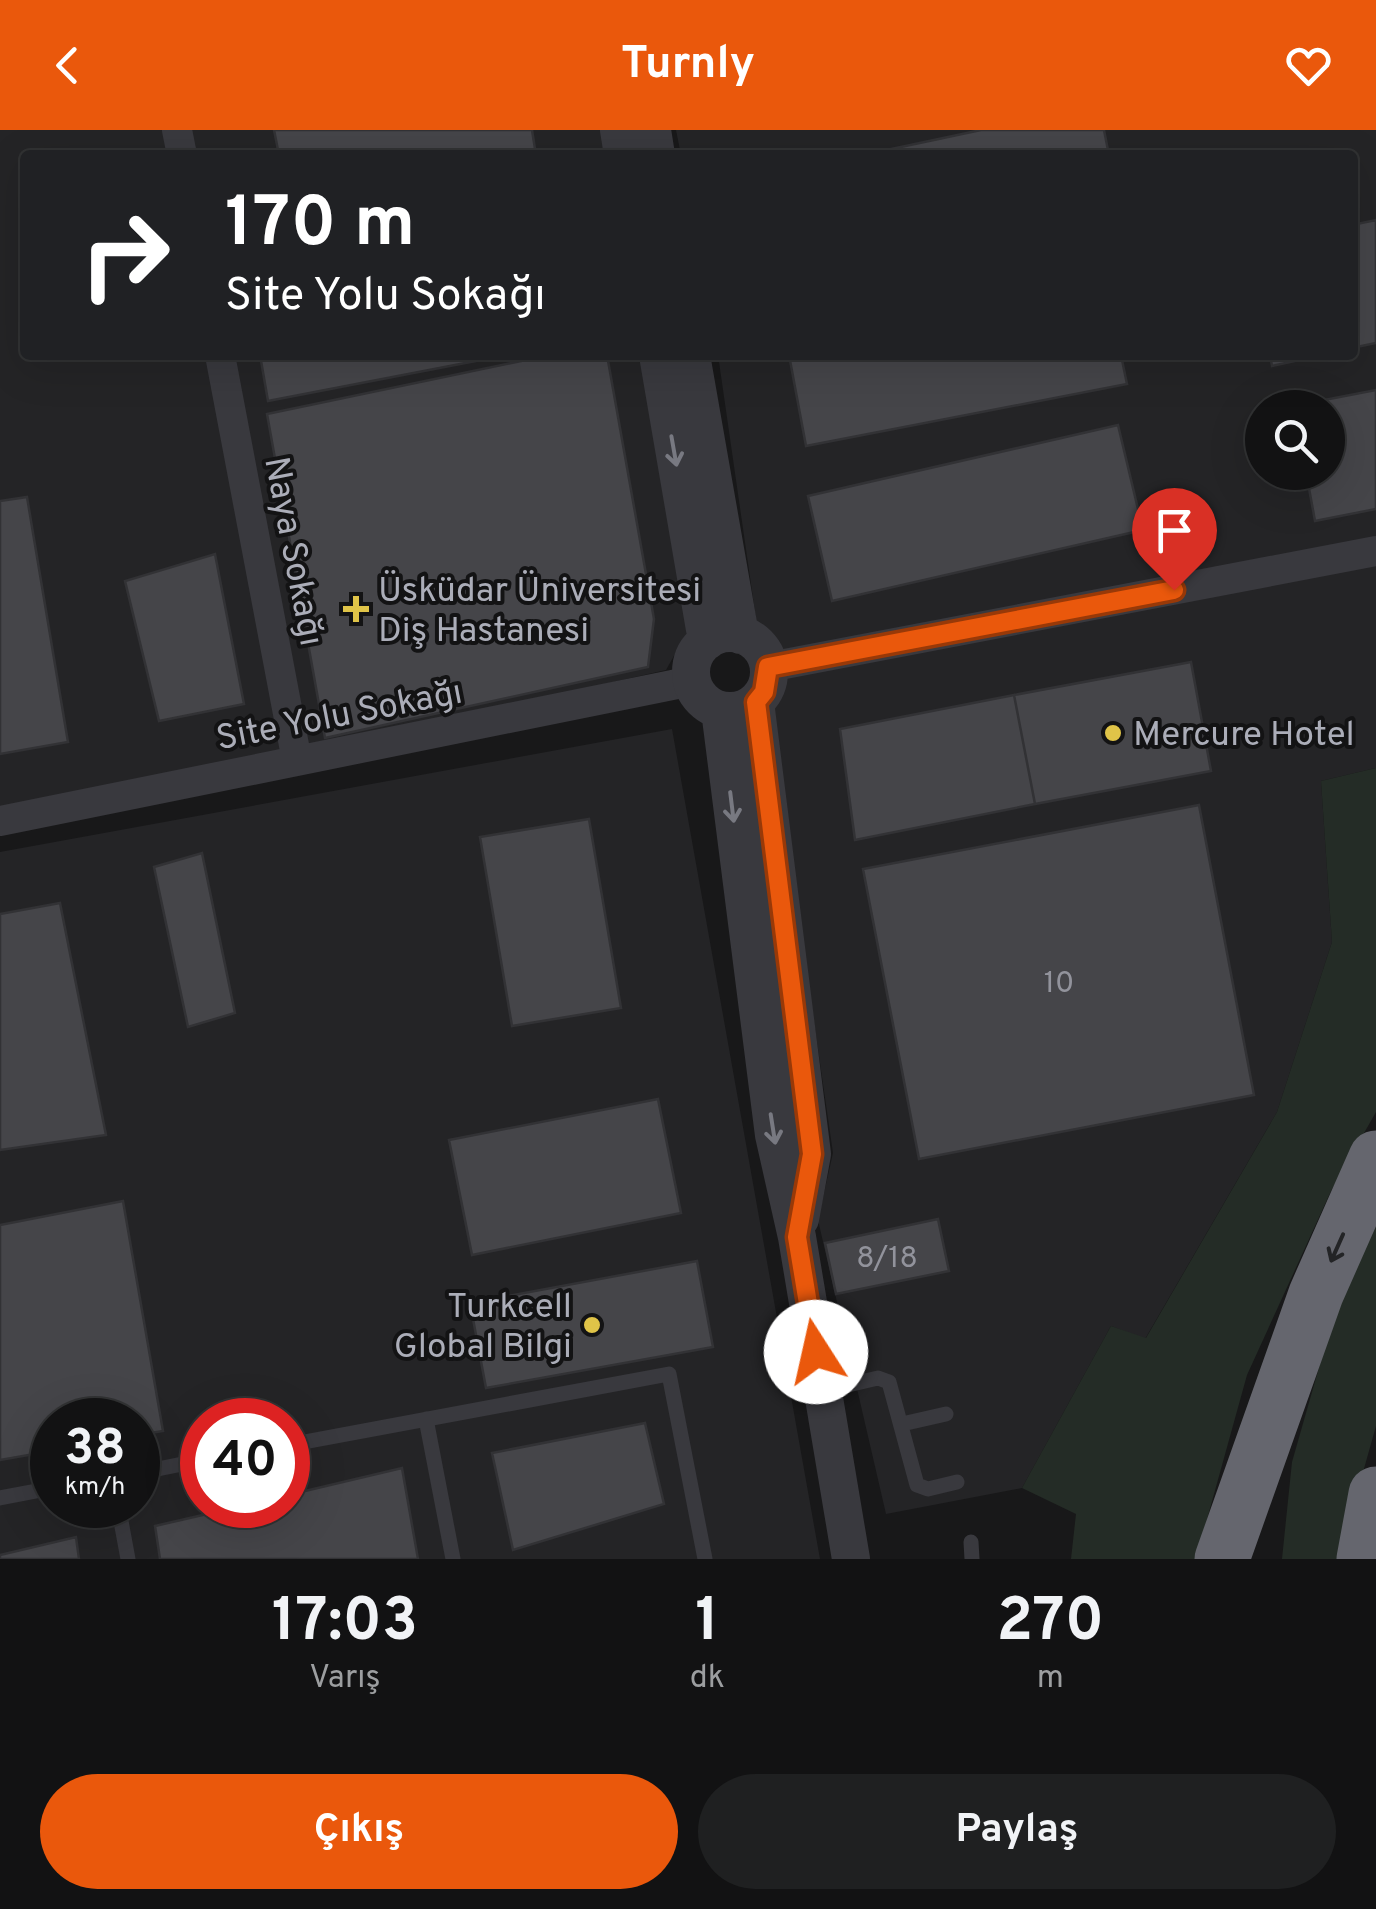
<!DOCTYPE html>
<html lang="tr">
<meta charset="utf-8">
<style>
:root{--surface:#121213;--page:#1f2021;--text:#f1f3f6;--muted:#9c9ea0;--line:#313233;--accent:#ea580c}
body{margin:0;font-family:Overpass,sans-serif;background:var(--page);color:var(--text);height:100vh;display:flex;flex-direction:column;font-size:38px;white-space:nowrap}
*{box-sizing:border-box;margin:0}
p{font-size:32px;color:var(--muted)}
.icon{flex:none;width:55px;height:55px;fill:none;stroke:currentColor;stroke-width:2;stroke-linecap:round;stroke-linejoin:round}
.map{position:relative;height:1429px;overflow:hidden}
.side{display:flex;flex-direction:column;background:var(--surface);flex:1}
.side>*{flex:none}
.hud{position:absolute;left:20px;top:20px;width:1338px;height:210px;border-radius:10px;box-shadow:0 10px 40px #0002,0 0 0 2px var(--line);background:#202124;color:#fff;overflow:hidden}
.tools{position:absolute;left:1245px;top:260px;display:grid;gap:20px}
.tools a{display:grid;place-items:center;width:100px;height:100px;border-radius:50%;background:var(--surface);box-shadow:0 10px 40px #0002,0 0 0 2px var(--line);font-size:50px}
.speed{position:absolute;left:30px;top:1268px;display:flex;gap:20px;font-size:50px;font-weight:700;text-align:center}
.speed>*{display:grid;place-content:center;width:130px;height:130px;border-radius:50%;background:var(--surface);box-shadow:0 10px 40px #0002,0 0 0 2px var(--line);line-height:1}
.speed small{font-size:25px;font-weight:400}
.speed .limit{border:15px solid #d22;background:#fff;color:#111}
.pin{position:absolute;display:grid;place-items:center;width:85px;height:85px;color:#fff;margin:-102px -42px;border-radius:50% 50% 50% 0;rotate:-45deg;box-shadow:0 0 10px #0007}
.pin .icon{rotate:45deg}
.me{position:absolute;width:110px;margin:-55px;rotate:350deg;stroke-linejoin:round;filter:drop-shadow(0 0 8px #0008)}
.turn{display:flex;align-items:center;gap:35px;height:210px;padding:0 40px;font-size:45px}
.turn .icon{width:130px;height:130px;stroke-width:2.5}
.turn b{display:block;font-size:70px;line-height:85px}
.eta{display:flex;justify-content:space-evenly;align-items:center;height:170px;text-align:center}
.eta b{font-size:60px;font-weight:700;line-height:70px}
.button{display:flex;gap:20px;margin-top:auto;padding:20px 40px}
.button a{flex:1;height:115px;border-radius:60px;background:var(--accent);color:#fff;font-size:40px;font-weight:700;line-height:115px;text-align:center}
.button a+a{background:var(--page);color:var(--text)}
header{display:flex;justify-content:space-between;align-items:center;height:130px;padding:0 40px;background:var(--accent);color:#fff;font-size:45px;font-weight:700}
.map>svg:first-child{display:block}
.built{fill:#242426;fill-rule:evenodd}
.green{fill:#242c26}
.building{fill:#454549;stroke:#323235;stroke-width:2.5}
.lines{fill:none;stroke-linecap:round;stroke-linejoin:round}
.service{stroke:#39393e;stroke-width:15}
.minor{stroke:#39393e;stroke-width:30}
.tertiary{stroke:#39393e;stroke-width:38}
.motorway{stroke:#65666e;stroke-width:55}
.oneway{stroke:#787981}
.oneway2{stroke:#232426}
.route-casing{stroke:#983908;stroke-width:25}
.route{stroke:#ea580c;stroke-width:18}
.poi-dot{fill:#e0c448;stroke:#131314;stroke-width:4}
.labels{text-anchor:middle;stroke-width:8;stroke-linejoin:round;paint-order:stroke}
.number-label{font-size:30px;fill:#92939c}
.street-label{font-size:35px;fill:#abadb8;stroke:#131314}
.poi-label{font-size:35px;fill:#abadb8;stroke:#131314;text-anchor:start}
</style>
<header><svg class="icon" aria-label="back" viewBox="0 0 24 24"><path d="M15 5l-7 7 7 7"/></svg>Turnly<svg class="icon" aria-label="heart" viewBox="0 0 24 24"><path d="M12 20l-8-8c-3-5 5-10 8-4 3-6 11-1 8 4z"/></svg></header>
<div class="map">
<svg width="1376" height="1429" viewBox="0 0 1376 1429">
<rect width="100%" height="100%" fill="#181819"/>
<path class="built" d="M 0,0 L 602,0 L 606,25 L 25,25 L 25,225 L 641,225 L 689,499 L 666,540 L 0,692 Z
M 676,0 L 1376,0 L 1376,638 L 1321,651 L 1332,812 L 1277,982 L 1145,1209 L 1111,1196 L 1022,1358 L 886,1384 L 818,1090 L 833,1023 L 718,225 L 1352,225 L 1352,25 L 681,25 ZM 1262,278 L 1328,278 L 1328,342 L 1262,342 Z
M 672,599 L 820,1429 L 0,1429 L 0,722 ZM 52,1290 L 138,1290 L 138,1375 L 52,1375 ZM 202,1290 L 288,1290 L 288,1375 L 202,1375 Z"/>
<path class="green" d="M 1376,638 L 1376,982 L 1331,1061 L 1247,1245 L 1196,1429 L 1071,1429 L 1076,1384 L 1022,1358 L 1111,1196 L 1146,1208 L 1277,982 L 1332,812 L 1321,651 Z
M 1376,1083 L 1376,1296 L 1358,1360 L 1350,1429 L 1282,1429 L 1292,1332 L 1328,1206 Z"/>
<path class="building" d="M 274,0 L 532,0 L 536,25 L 279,25 Z
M 981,0 L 1104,0 L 1109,25 L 863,25 Z
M 1376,90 L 1376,213 L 1352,218 L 1352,95 Z
M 260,225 L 507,225 L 268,271 Z
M 550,225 L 607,225 L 654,489 L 648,537 L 325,608 L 267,284 Z
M 789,225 L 1121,225 L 1127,254 L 806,316 Z
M 1270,225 L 1322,225 L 1272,236 Z
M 1376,260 L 1376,379 L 1315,391 L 1306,342 L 1328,342 L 1328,278 L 1293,276 Z
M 1118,295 L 1143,400 L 832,471 L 808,366 Z
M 27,367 L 68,612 L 0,624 L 0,371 Z
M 215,424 L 244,574 L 159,591 L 125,451 Z
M 1191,532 L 1211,641 L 1035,674 L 1014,565 Z
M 1014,565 L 1035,674 L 855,710 L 840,599 Z
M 1199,675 L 1254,965 L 919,1029 L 863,739 Z
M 589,689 L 621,878 L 512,896 L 480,707 Z
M 202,723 L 235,883 L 188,897 L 154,737 Z
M 60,773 L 106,1005 L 0,1020 L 0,784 Z
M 658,969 L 681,1083 L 472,1125 L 449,1010 Z
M 123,1071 L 163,1301 L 138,1305 L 138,1290 L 52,1290 L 52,1321 L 0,1330 L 0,1095 Z
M 938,1089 L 949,1141 L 836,1164 L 825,1113 Z
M 697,1131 L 713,1217 L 486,1258 L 470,1173 Z
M 645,1293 L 664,1374 L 513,1420 L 492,1323 Z
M 402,1338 L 418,1429 L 160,1429 L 155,1396 L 246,1375 L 288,1375 L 288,1365 Z
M 76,1407 L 79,1429 L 0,1429 L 0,1425 Z"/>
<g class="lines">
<path class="service" d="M 822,1261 L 878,1248 L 889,1252 L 917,1355 L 928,1359 L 957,1352
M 426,1289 L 453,1429
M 902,1294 L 946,1284
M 288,1315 L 669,1244 L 705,1429
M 138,1343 L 202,1330
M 0,1368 L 52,1358
M 118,1375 L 128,1429
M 971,1412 L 972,1429"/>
<path class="minor" d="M 177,0 L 182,25
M 220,225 L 297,631
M 769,537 L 1376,421
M 0,691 L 692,551"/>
<path class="tertiary" d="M 619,0 L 623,25
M 652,0 L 656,25
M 658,225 L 707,511
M 691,225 L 740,505
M691 542a39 39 0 1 1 78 0a39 39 0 1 1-78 0Z
M 755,572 L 812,1024 L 800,1089
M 720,580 L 774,1005 L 797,1107 L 851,1429"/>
<path class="motorway" d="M 1222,1429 L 1316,1164 L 1376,1028
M 1364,1429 L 1376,1364"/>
</g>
<defs><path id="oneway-shaft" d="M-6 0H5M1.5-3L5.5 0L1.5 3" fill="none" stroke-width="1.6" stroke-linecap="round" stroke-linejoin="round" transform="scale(2.5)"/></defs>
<g class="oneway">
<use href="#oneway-shaft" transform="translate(674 321) rotate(80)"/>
<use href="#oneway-shaft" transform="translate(732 677) rotate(83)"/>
<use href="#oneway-shaft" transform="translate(773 999) rotate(81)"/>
</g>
<use class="oneway2" href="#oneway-shaft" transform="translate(1337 1118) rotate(114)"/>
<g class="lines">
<defs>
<path id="route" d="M 816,1222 L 797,1107 L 812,1024 L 756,572 L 764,562 L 768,537 L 1174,460"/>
</defs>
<use href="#route" class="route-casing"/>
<use href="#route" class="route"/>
</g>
<g class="poi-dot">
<path d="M351 464h10v10h10v10h-10v10h-10v-10h-10v-10h10z"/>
<circle cx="1113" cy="603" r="10"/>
<circle cx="592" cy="1195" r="10"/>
</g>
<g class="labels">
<g class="number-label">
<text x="1059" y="862">10</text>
<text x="887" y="1137">8/18</text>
</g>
<g class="street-label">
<text transform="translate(295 421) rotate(79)" y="12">Naya Sokağı</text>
<text transform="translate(339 584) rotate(-11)" y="12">Site Yolu Sokağı</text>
</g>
<g class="poi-label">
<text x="378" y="471">Üsküdar Üniversitesi<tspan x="378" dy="40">Diş Hastanesi</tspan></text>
<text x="1133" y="615">Mercure Hotel</text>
<text x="572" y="1187" text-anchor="end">Turkcell<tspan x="572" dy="40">Global Bilgi</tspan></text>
</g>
</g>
</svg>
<div class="tools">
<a><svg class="icon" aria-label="search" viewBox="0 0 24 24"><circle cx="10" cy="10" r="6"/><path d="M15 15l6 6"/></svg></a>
</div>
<div class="speed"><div>38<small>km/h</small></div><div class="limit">40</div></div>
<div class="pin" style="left:1174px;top:460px;background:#d93025"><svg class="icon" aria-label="arrive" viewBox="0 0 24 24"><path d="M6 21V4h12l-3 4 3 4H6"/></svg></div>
<svg class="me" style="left:816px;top:1222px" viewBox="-20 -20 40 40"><circle r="19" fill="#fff"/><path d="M0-13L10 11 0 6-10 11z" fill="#ea580c"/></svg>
<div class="hud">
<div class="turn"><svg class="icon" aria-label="right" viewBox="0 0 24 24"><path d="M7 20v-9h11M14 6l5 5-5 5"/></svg><div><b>170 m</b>Site Yolu Sokağı</div></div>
</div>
</div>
<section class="side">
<div class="eta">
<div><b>17:03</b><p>Varış</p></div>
<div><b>1</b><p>dk</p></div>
<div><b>270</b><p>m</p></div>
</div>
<div class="button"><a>Çıkış</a><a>Paylaş</a></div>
</section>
